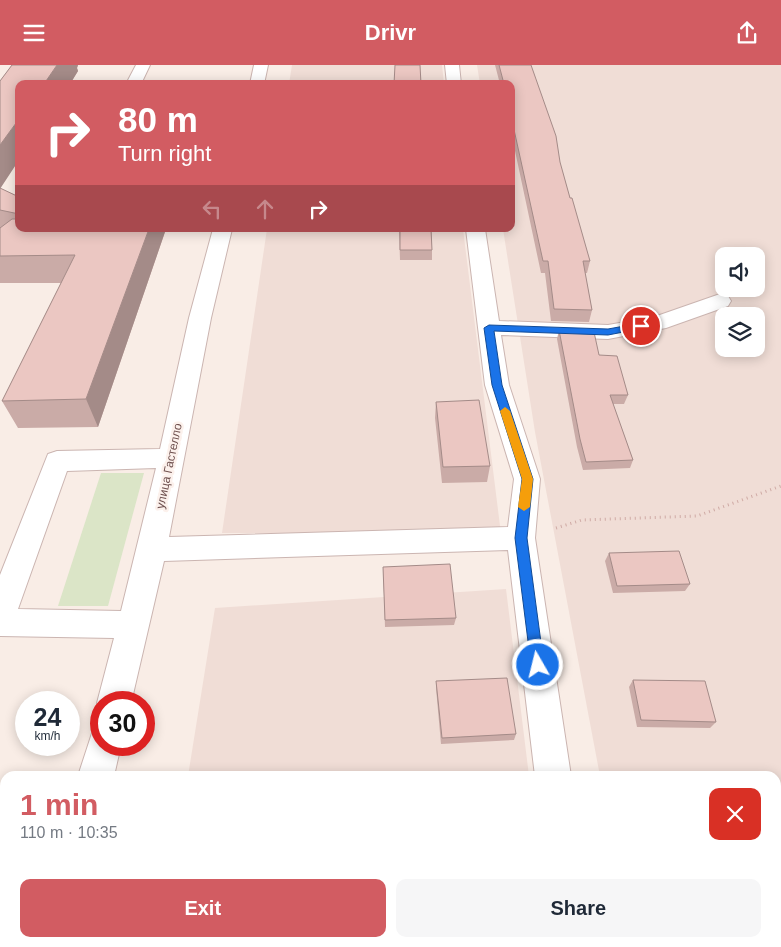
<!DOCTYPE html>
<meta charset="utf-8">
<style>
:root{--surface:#fff;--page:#f6f6f7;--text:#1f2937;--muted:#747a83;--accent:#d25c62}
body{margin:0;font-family:Arial,sans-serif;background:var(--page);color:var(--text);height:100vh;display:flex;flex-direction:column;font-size:19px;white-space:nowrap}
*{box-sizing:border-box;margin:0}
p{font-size:16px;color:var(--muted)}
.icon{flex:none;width:28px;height:28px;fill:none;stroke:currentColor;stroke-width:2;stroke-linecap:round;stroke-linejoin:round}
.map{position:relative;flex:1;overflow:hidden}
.side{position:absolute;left:0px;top:706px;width:781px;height:176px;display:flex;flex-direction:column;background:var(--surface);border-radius:15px 15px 0 0;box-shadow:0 2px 12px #0003}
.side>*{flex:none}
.top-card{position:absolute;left:15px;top:15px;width:500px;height:152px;border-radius:10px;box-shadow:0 2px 12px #0003;background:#d25c62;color:#fff;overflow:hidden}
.buttons{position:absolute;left:715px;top:182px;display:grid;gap:10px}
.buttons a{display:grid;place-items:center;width:50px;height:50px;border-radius:10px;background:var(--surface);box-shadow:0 2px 12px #0003;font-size:25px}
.speed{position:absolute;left:15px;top:626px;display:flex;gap:10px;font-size:25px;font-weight:700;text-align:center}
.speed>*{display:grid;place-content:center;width:65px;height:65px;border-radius:50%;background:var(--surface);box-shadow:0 2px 12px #0003;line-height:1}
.speed small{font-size:12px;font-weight:400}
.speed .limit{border:8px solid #d22;background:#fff;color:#111}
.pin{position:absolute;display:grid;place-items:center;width:42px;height:42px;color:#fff;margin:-21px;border:2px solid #fff;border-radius:50%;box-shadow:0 1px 5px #0007}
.me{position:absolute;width:55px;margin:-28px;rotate:352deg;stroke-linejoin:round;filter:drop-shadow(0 0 4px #0008)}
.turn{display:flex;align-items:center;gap:18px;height:105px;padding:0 20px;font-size:22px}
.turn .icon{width:65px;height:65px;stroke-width:2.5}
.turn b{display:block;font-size:35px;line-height:42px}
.lanes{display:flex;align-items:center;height:48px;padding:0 20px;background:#0003;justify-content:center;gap:25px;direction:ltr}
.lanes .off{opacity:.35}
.round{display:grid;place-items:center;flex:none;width:52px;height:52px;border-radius:10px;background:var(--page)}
.overview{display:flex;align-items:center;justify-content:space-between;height:85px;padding:0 20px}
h1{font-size:30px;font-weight:600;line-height:38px;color:var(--accent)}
.button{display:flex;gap:10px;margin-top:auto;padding:10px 20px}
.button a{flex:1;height:58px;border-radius:10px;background:var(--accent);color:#fff;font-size:20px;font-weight:600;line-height:58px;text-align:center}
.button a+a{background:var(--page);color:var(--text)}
header{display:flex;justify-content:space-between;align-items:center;height:65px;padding:0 20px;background:var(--accent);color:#fff;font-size:22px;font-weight:600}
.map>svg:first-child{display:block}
.residential{fill:#f0ddd6;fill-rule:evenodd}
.green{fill:#dbe5c7}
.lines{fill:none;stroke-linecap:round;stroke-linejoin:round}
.minor-casing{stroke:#cbb5b1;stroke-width:2}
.path{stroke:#cfaaa5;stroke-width:3;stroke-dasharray:1 4;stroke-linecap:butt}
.minor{fill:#fff;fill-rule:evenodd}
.wall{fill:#caaba7}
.shaded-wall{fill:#a48b88}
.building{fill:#ebc7c2;stroke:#a48b88}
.route{fill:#1a73e8;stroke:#114b97}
.slow{fill:#f59e0b}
.labels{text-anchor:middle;stroke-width:5;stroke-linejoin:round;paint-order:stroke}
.street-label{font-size:12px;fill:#6f514f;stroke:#fcf1ec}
</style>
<header><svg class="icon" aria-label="menu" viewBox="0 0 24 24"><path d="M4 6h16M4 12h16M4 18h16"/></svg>Drivr<svg class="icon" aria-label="share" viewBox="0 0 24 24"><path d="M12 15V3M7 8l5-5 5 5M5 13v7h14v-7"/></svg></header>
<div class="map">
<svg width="781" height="882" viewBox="0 0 781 882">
<rect width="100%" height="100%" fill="#f9ede6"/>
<path class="residential" d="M 292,0 L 442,0 L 444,19 L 289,19 Z
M 477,0 L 781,0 L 781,882 L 632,882 L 631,878 L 776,878 L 776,711 L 600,711 L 535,367 L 503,164 L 511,164 L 511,19 L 480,19 ZM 724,191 L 756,191 L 756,224 L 724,224 ZM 724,251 L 756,251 L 756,284 L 724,284 Z
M 267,164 L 463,164 L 501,469 L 222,468 Z
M 506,524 L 529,711 L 188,711 L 215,543 Z
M 162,878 L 550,878 L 551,882 L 161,882 Z"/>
<path class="green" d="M 101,408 L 144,408 L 108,541 L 58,541 Z"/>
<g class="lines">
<defs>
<path id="minor" d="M 136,0 L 150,0 L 141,19 L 126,19 Z
M 254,0 L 268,0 L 264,19 L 250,19 Z
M 445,0 L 459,0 L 461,19 L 447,19 Z
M 213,164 L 232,164 L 211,253 L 169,472 L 508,462 L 514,414 L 485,320 L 466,164 L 485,164 L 499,256 L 608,260 L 654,252 L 720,229 L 728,231 L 731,236 L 728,241 L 666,263 L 608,274 L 501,270 L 509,320 L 540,414 L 535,473 L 571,711 L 535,711 L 508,485 L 164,496 L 131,638 L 101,638 L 101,647 L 97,638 L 114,573 L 0,571 L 0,510 L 48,389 L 57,386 L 160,384 L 189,253 ZM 156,403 L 121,546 L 18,544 L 67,406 Z
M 101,664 L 101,680 L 121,680 L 114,711 L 78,711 L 92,668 Z
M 35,878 L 76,878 L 75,882 L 34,882 Z
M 555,878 L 595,878 L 596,882 L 556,882 Z"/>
</defs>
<use href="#minor" class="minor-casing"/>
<path class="path" d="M 556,463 L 582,455 L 697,451 L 781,421"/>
<use href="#minor" class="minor"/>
</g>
<path class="wall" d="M 12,0 L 78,0 L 77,3 L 78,6 L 70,19 L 19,19 L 0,123 L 19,132 L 19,164 L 166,164 L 98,362 L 18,363 L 2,336 L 61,218 L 0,218 L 0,16 Z
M 495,0 L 531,0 L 570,133 L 590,196 L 587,208 L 585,208 L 592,245 L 589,257 L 551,256 L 545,208 L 541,208 L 511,67 L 511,19 L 500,19 Z
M 399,164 L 431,164 L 432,185 L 432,195 L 400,195 Z
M 559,265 L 628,330 L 624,339 L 613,339 L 633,395 L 630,403 L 583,405 L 577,382 L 557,274 Z
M 436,337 L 490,401 L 487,417 L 442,418 L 435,353 Z
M 609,488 L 690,519 L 685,526 L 613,528 L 605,496 Z
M 383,502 L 456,553 L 454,560 L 385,562 Z
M 633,615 L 716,657 L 710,663 L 637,662 L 629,622 Z
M 436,616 L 516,669 L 514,675 L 441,679 L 436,623 Z"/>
<path class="shaded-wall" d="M 57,0 L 78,0 L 77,3 L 78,6 L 70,19 L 44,19 Z
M 19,54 L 19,95 L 0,124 L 0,80 Z
M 149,164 L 166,164 L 98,362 L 86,334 Z"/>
<path class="building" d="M 12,0 L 57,0 L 44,19 L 19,19 L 19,54 L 0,80 L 0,16 Z
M 395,0 L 420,0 L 421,19 L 394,19 Z
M 499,0 L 531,0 L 556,71 L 560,97 L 570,133 L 572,133 L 590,196 L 583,196 L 592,245 L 554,244 L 548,196 L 543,196 L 511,51 L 511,19 L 504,19 Z
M 0,123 L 19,132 L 19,149 L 0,145 Z
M 12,154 L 19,154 L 19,164 L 149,164 L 86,334 L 2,336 L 75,190 L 0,191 L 0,163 Z
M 400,164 L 431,164 L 432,185 L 400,185 Z
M 559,265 L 594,267 L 599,290 L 617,291 L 628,330 L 610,330 L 633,395 L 586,397 L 580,374 Z
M 479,335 L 490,401 L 443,402 L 436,337 Z
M 679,486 L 690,519 L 617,521 L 609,488 Z
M 450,499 L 456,553 L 385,555 L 383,502 Z
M 507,613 L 516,669 L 442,673 L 436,616 Z
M 633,615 L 705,616 L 716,657 L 641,655 Z"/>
<path class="route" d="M 641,258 L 644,259 L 644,263 L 608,270 L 494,266 L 502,320 L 533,414 L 527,473 L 544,600 L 542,604 L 538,606 L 533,604 L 531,600 L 515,473 L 522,414 L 492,320 L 484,263 L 489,260 L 608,264 Z"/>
<path class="slow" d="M 505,342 L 510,346 L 533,414 L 530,442 L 524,446 L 518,442 L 522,414 L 500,346 Z"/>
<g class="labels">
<g class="street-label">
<text transform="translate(169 401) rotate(-78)" y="4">улица Гастелло</text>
</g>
</g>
</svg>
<div class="buttons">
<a><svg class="icon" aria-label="sound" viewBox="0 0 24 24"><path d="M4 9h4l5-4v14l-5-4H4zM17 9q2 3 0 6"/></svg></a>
<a><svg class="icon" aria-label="layers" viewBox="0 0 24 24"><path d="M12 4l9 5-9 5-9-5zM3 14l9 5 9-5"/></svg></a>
</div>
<div class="speed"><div>24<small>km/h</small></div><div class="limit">30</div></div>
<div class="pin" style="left:641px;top:261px;background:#d93025"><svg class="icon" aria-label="arrive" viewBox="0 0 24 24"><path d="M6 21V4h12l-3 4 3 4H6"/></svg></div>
<svg class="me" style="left:538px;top:600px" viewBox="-20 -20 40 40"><circle r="17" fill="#1a73e8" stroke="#fff" stroke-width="3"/><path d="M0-11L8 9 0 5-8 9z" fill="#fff"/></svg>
<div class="top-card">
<div class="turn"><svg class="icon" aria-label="right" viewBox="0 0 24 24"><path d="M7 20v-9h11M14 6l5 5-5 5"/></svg><div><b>80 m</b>Turn right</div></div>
<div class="lanes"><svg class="icon off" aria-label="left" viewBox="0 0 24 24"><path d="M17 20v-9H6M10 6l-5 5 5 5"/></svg><svg class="icon off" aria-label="ahead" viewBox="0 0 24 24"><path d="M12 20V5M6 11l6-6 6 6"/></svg><svg class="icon" aria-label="right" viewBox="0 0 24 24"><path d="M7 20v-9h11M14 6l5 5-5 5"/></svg></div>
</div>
<section class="side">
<div class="overview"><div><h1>1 min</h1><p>110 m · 10:35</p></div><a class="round" style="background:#d93025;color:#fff"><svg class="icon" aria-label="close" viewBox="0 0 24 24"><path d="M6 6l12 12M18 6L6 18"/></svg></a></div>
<div class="button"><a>Exit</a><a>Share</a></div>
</section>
</div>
